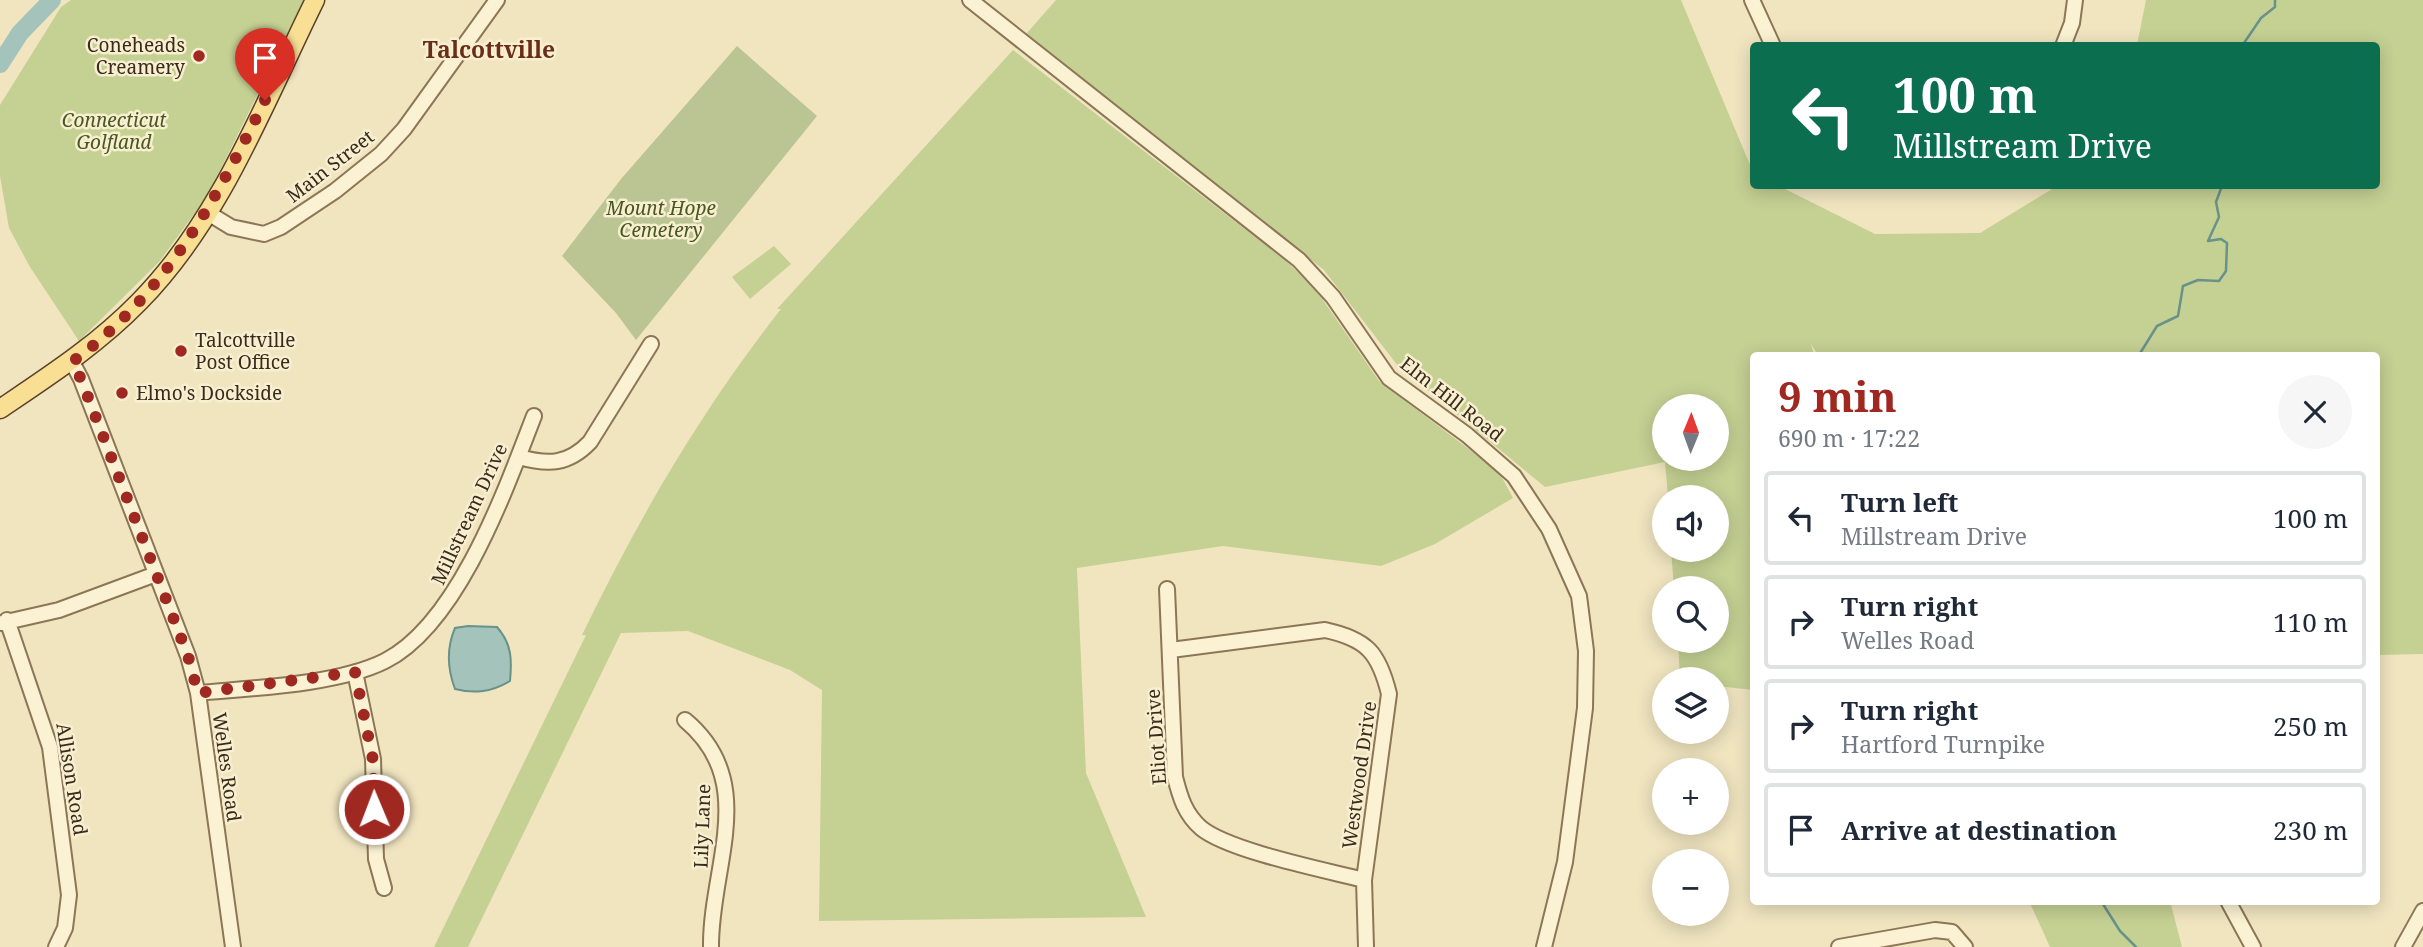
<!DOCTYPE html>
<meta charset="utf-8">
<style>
:root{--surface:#fff;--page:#f6f6f7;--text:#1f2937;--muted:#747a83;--line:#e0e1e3;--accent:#9f2821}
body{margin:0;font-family:"Noto Serif",serif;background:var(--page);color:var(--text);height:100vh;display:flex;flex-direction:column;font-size:26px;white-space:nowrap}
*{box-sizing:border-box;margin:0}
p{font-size:23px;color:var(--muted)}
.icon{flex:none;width:38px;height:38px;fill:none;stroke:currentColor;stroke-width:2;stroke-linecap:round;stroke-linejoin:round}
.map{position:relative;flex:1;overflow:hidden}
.drawer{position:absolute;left:1750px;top:352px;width:630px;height:553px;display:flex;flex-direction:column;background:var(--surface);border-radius:7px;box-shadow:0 4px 18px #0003}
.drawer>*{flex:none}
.guide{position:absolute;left:1750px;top:42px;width:630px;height:147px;border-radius:7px;box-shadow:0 4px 18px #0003;background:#0b6e4f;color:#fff;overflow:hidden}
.needle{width:46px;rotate:1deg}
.fabs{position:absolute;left:1652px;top:394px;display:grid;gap:14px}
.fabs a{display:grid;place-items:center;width:77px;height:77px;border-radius:50%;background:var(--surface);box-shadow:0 4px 18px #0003;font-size:35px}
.pin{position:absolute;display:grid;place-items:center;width:60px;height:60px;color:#fff;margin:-72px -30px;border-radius:50% 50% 50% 0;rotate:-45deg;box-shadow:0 0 7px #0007}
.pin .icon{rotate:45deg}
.me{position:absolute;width:77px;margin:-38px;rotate:359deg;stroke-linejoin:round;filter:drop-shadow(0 0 5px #0008)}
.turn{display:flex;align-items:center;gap:24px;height:147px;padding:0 28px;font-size:32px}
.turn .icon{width:91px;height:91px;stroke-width:2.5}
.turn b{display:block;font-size:49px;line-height:60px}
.round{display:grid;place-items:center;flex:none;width:74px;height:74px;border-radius:37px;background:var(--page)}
.head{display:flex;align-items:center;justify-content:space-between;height:119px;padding:0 28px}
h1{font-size:42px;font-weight:700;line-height:52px;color:var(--accent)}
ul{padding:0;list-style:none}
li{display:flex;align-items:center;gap:21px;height:94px;margin:0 14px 10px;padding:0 14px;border:4px solid var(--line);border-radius:7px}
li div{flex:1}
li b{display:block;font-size:26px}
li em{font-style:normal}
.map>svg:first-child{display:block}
.green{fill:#c5d093;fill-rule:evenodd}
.cemetery{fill:#bbc493}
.water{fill:#a3c3bb;stroke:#69928a;stroke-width:2}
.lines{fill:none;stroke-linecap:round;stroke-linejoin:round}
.stream{stroke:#69928a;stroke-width:2.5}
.river{stroke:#a3c3bb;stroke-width:18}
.minor-casing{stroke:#8c7656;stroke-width:18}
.major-casing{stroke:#59432b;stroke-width:21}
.minor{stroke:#fbf2d3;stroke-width:14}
.major{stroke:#f8df94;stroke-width:18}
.route{stroke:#9f2821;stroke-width:12;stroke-dasharray:0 21.6}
.poi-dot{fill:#9f2821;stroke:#f8efd0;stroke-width:2.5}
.labels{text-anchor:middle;stroke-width:5;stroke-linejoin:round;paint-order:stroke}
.poi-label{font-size:19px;fill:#3a2c1c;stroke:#f8efd0;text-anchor:start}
.park-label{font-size:19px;font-style:italic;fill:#475821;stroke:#f8efd0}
.street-label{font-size:19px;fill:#3a2c1c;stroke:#f8efd0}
.quarter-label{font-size:23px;font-weight:bold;fill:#6a2e18;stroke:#f8efd0}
</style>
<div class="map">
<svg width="2423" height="947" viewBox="0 0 2423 947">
<rect width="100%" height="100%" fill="#f1e5c0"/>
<path class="green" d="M 71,0 L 304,0 L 208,195 L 159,262 L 79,341 L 30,267 L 9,228 L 0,176 L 0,105 L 61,7 Z
M 1056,0 L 1681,0 L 1753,172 L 1754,186 L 1779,186 L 1875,234 L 1980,233 L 2057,186 L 2376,186 L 2376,46 L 2137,45 L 2146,0 L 2423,0 L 2423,654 L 2377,655 L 2376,355 L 1818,355 L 1811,344 L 1814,355 L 1754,355 L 1753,690 L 1717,686 L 1717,679 L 1680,679 L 1678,641 L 1717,640 L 1717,588 L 1674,588 L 1671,550 L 1717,550 L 1717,497 L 1668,497 L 1665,462 L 1545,487 L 1398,366 L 1324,270 L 1026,34 ZM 1717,406 L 1717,458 L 1664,458 L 1664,406 Z
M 1013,50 L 1285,260 L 1316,290 L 1379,381 L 1499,472 L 1513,498 L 1435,544 L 1381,566 L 1223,546 L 1077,568 L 1086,773 L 1146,917 L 819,921 L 822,690 L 790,670 L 688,631 L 621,633 L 468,947 L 434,947 L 586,635 L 582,635 C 638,519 701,411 781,309 L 777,309 Z
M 774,246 L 791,264 L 750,299 L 732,277 Z
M 2029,901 L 2170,901 L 2182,947 L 2050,947 Z"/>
<path class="cemetery" d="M 737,46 L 817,116 L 636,340 L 616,313 L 562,256 L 621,179 Z"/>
<path class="water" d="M 468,626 L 497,627 C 512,644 512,660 510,681 C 491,692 475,694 455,689 C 447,668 446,649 455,628 Z"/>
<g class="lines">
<path class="stream" d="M 2242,46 L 2261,18 L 2275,7 L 2275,0
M 2139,355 L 2157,326 L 2178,316 L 2183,286 L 2198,280 L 2219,281 L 2226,271 L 2227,243 L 2221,239 L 2208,241 L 2219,217 L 2216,202 L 2222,186
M 2101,901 L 2120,931 L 2136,947"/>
<path class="river" d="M 0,64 L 20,33 L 52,0"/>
<defs>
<path id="minor" d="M 970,0 L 1299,260 L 1333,297 L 1389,378 L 1467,435 L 1514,476 L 1549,529 L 1579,596 L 1586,651 L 1585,708 L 1565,862 L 1544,947
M 1752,0 L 1773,46
M 2063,46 L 2072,23 L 2075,0
M 208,213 L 231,227 L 264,234 L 281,227 L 335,191 L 381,154 L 404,129 L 497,0
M 72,362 L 81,379 L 188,656 L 198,693 L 233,947
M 519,457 C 548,465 568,465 590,442 L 651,344
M 1167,589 L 1175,777 C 1180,797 1185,814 1201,828 C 1229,851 1325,870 1364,880
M 7,620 L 50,747 L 69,895 L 65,928 L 56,947
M 2,623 L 59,610 L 156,574
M 1171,650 L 1325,630 C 1367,639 1379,653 1389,694 L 1364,880 L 1366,947
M 355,672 L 373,759 L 376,859 L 384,888
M 198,693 C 251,688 337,685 385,661 C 458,624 505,491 534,416
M 685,720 C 760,782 710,867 711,947
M 2228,901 L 2253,947
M 1839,947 L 1935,930 L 1952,932 L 1965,947
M 2403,947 L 2423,911"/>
<path id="major" d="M 0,409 C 49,376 97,345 139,302 C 221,219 264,103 315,0"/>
</defs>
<use href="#minor" class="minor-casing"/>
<use href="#major" class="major-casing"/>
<use href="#minor" class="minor"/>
<use href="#major" class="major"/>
</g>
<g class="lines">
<path class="route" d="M 265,100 C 215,202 166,293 72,362 L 81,379 L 188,656 L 198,693 L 355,672 L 373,760 L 374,809"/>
</g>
<g class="poi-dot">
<circle cx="199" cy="56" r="7"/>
<circle cx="181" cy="351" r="7"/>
<circle cx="122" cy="393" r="7"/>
</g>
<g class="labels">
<g class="poi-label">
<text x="185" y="52" text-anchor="end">Coneheads<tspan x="185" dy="22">Creamery</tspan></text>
<text x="195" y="347">Talcottville<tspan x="195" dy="22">Post Office</tspan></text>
<text x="136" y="400">Elmo's Dockside</text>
</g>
<g class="park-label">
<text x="114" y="127">Connecticut<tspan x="114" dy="22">Golfland</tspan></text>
<text x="661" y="215">Mount Hope<tspan x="661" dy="22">Cemetery</tspan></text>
</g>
<g class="street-label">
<text transform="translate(330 166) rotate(-38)" y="7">Main Street</text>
<text transform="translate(1452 399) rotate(38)" y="7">Elm Hill Road</text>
<text transform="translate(469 514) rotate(-65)" y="7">Millstream Drive</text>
<text transform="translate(1156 737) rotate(-94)" y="7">Eliot Drive</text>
<text transform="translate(227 767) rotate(82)" y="7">Welles Road</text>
<text transform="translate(1359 775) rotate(-82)" y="7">Westwood Drive</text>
<text transform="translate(72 779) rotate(81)" y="7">Allison Road</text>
<text transform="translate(702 826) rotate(-88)" y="7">Lily Lane</text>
</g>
<g class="quarter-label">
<text x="489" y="58">Talcottville</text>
</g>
</g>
</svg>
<div class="fabs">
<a><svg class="needle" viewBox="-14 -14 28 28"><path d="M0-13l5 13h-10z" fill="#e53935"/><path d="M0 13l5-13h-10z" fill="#747a83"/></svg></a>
<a><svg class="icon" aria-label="sound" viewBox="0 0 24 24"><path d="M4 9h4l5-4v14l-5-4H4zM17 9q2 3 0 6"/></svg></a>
<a><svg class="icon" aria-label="search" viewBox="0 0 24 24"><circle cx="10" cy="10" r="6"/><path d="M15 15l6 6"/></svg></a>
<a><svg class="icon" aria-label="layers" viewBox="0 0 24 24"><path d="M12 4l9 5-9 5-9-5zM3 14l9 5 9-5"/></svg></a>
<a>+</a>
<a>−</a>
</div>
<div class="pin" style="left:265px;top:100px;background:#d93025"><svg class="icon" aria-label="arrive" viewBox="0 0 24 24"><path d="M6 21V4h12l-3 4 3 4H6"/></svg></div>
<svg class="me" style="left:374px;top:809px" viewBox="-20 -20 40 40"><circle r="17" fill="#9f2821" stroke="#fff" stroke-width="3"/><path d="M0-11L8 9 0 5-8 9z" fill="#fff"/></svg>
<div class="guide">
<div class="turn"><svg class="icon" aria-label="left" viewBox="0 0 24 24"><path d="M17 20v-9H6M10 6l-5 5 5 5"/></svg><div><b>100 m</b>Millstream Drive</div></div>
</div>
<section class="drawer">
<div class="head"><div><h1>9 min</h1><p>690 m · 17:22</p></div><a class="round"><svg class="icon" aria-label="close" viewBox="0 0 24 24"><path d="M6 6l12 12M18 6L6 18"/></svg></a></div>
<ul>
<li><svg class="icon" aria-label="left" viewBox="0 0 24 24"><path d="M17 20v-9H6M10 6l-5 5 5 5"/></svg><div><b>Turn left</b><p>Millstream Drive</p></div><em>100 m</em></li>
<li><svg class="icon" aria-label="right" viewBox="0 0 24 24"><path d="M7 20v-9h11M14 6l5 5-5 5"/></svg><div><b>Turn right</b><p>Welles Road</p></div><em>110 m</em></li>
<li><svg class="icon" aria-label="right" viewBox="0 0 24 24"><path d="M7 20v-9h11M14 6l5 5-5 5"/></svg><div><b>Turn right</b><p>Hartford Turnpike</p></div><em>250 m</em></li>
<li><svg class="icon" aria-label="arrive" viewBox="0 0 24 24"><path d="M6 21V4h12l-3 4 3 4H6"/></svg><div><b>Arrive at destination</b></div><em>230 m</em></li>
</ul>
</section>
</div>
